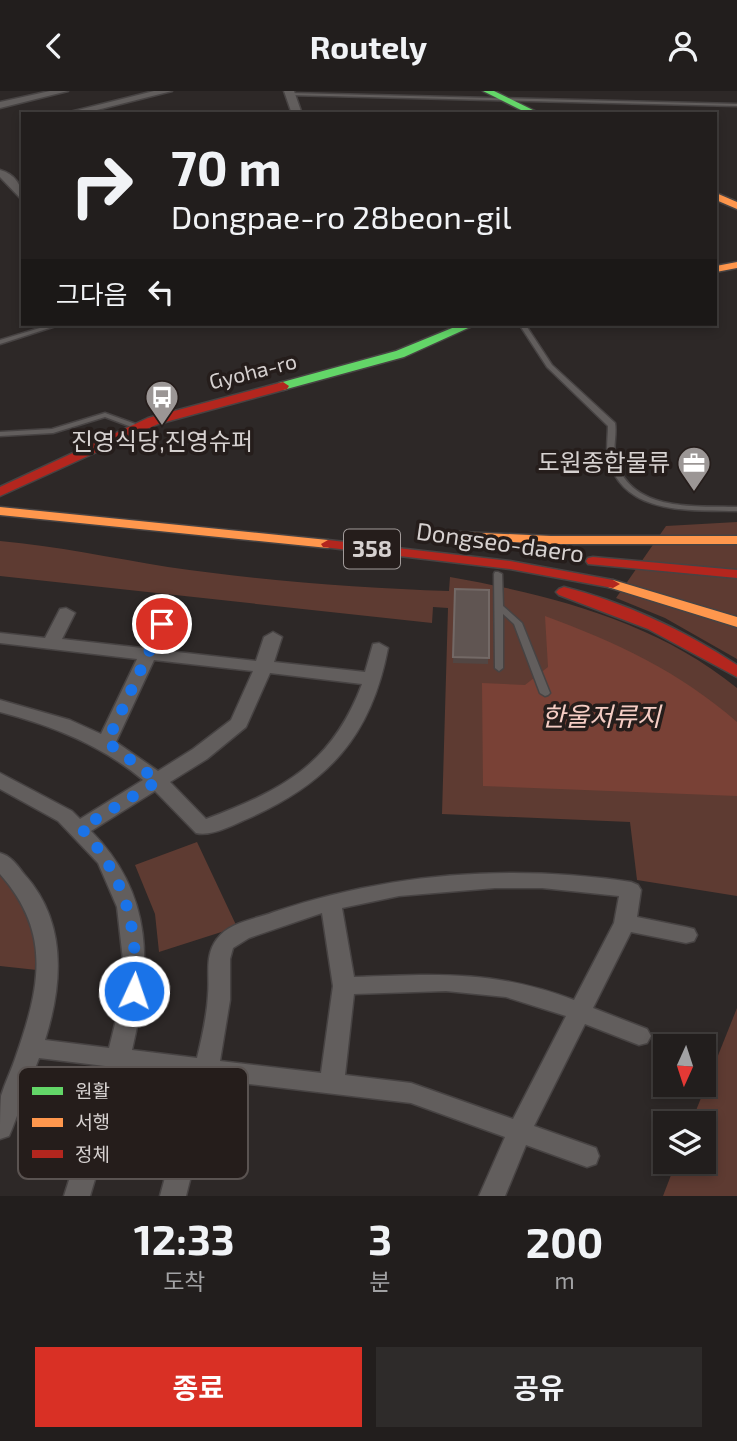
<!DOCTYPE html>
<html lang="ko">
<meta charset="utf-8">
<style>
:root{--surface:#221e1d;--page:#2e2b2a;--text:#f1f3f6;--muted:#a2a2a4;--line:#3f3c3b;--accent:#d93025}
body{margin:0;font-family:"Exo 2","Noto Sans KR",sans-serif;background:var(--page);color:var(--text);height:100vh;display:flex;flex-direction:column;font-size:26px;white-space:nowrap}
*{box-sizing:border-box;margin:0}
p{font-size:23px;color:var(--muted)}
.icon{flex:none;width:38px;height:38px;fill:none;stroke:currentColor;stroke-width:2;stroke-linecap:round;stroke-linejoin:round}
.map{position:relative;height:1105px;overflow:hidden}
.details{display:flex;flex-direction:column;background:var(--surface);flex:1}
.details>*{flex:none}
.guide{position:absolute;left:21px;top:21px;width:696px;height:214px;border-radius:0px;box-shadow:0 4px 10px #0003,0 0 0 2px var(--line);background:#221e1d;color:var(--text);overflow:hidden}
.needle{width:46px;rotate:183deg}
.tools{position:absolute;left:653px;top:943px;display:grid;gap:14px}
.tools a{display:grid;place-items:center;width:63px;height:63px;border-radius:0px;background:var(--surface);box-shadow:0 4px 10px #0003,0 0 0 2px var(--line);font-size:35px}
.pin{position:absolute;display:grid;place-items:center;width:60px;height:60px;color:#fff;margin:-30px;border:4px solid #fff;border-radius:50%;box-shadow:0 2px 7px #0007}
.me{position:absolute;width:77px;margin:-38px;rotate:3deg;stroke-linejoin:round;filter:drop-shadow(0 0 5px #0008)}
.turn{display:flex;align-items:center;gap:24px;height:147px;padding:0 35px;font-size:32px}
.turn .icon{width:91px;height:91px;stroke-width:2.5}
.turn b{display:block;font-size:49px;line-height:60px}
.then{display:flex;align-items:center;height:66px;padding:0 35px;background:#0003;gap:14px;font-size:26px}
.eta{display:flex;justify-content:space-evenly;align-items:center;height:119px;text-align:center}
.eta b{font-size:42px;font-weight:700;line-height:49px}
.button{display:flex;gap:14px;margin-top:auto;padding:14px 35px}
.button a{flex:1;height:80px;border-radius:0px;background:var(--accent);color:#fff;font-size:28px;font-weight:700;line-height:80px;text-align:center}
.button a+a{background:var(--page);color:var(--text)}
header{display:flex;justify-content:space-between;align-items:center;height:91px;padding:0 35px;background:var(--surface);font-size:32px;font-weight:700}
.map>svg:first-child{display:block}
.green{fill:#5e3b32}
.water{fill:#794136}
.lines{fill:none;stroke-linecap:round;stroke-linejoin:round}
.lane-casing{stroke:#474343;stroke-width:3}
.street-casing{stroke:#474343;stroke-width:3}
.fast-casing{stroke:#474343;stroke-width:3}
.slow-casing{stroke:#474343;stroke-width:3}
.jam-casing{stroke:#474343;stroke-width:3}
.lane{fill:#625e5d;fill-rule:evenodd}
.street{fill:#625e5d;fill-rule:evenodd}
.fast{fill:#63d668;fill-rule:evenodd}
.slow{fill:#ff974d;fill-rule:evenodd}
.jam{fill:#b3261e;fill-rule:evenodd}
.wall{fill:#524643}
.building{fill:#605552;stroke:#736966;stroke-width:2}
.route{stroke:#1a73e8;stroke-width:12;stroke-dasharray:0 21.6}
.labels{text-anchor:middle;stroke-width:7;stroke-linejoin:round;paint-order:stroke}
.far-street-label{font-size:21px;fill:#d6d1d0;stroke:#251d1b}
.shield{fill:#251d1b;stroke:#a19b9a;stroke-width:2}
.shield-label{font-size:23px;font-weight:bold;fill:#d6d1d0}
.poi-label{font-size:24px;fill:#d6d1d0;stroke:#251d1b}
.street-label{font-size:24px;fill:#d6d1d0;stroke:#251d1b}
.water-label{font-size:26px;font-style:italic;fill:#f5cdc4;stroke:#251d1b}
.key{fill:#251d1b;stroke:#5a5351;stroke-width:2}
.key-label{font-size:19px;fill:#d6d1d0}
</style>
<header><svg class="icon" aria-label="back" viewBox="0 0 24 24"><path d="M15 5l-7 7 7 7"/></svg>Routely<svg class="icon" aria-label="person" viewBox="0 0 24 24"><circle cx="12" cy="8" r="4"/><path d="M4 21q1-7 8-7t8 7"/></svg></header>
<div class="map">
<svg width="737" height="1105" viewBox="0 0 737 1105">
<rect width="100%" height="100%" fill="#2d2827"/>
<path class="green" d="M 737,431 L 737,568 L 665,527 L 616,507 L 666,435 Z
M 0,450 C 57,455 112,467 168,476 C 257,489 359,497 449,500 L 450,486 C 551,504 655,530 737,597 L 737,805 L 637,789 L 630,731 L 442,723 L 448,517 L 433,516 L 432,532 L 0,485 Z
M 197,751 L 237,836 L 159,861 L 155,823 L 135,774 Z
M 0,781 C 23,811 38,840 37,879 L 0,875 Z
M 737,917 L 737,1105 L 663,1105 L 676,1071 L 704,1071 L 704,1032 L 691,1032 Z"/>
<path class="water" d="M 545,525 C 616,551 680,581 737,631 L 737,705 L 483,695 L 482,592 L 525,594 L 548,576 Z"/>
<g class="lines">
<defs>
<path id="lane" d="M 290,2 L 737,13 L 737,15 L 288,4 L 288,3 Z
M 53,233 L 62,233 L 0,253 L 0,249 Z
M 519,233 L 525,233 L 552,274 L 615,332 C 617,343 613,355 615,365 C 627,421 693,415 737,416 L 737,420 C 690,419 623,425 608,367 C 606,357 608,345 608,335 L 547,276 Z
M 105,322 L 144,336 L 143,338 L 137,338 L 105,326 L 53,342 L 0,345 L 0,341 L 52,338 Z
M 495,481 L 498,481 L 502,483 L 503,515 L 522,532 L 550,602 L 548,604 L 545,605 L 540,602 L 514,533 L 503,523 L 503,577 L 499,580 L 495,577 L 494,483 Z"/>
<path id="street" d="M 50,0 L 68,0 L 0,17 L 0,11 Z
M 154,0 L 172,0 L 81,23 L 62,23 Z
M 284,0 L 294,0 L 302,23 L 292,23 Z
M 0,79 C 15,83 23,95 23,110 L 0,86 Z
M 66,517 L 75,522 L 62,548 L 142,557 L 153,533 L 162,528 L 171,533 L 159,559 L 256,570 L 264,546 L 273,541 L 282,546 L 274,571 L 365,581 L 373,553 L 379,552 L 388,557 C 371,646 328,692 247,728 C 233,734 211,746 196,742 L 155,700 L 91,740 C 155,804 151,877 132,959 L 197,967 C 202,946 207,925 208,904 C 210,884 204,865 217,848 C 229,831 256,828 274,821 C 390,782 510,773 631,791 L 638,794 L 641,799 L 637,826 L 686,836 L 694,838 L 697,844 L 694,850 L 686,852 L 631,841 L 593,917 L 647,938 L 651,945 L 647,952 L 639,954 L 585,933 L 534,1035 L 596,1057 L 599,1065 L 596,1073 L 587,1076 L 526,1054 L 505,1105 L 479,1105 L 505,1046 L 411,1012 L 215,989 L 186,1105 L 160,1105 L 192,986 L 128,978 L 90,1105 L 64,1105 L 105,975 L 39,967 L 12,1038 L 9,1045 L 0,1048 C 0,1035 0,1018 1,1005 C 5,991 12,978 16,965 C 40,896 52,842 0,783 L 0,762 C 11,765 17,774 24,783 C 67,830 63,892 45,949 L 109,957 L 117,925 L 123,869 L 117,816 L 98,772 L 58,730 L 0,698 L 0,682 L 72,720 L 80,728 L 143,689 C 101,654 53,635 0,621 L 0,609 L 70,629 L 101,643 L 137,568 L 0,552 L 0,542 L 45,547 L 60,518 ZM 154,569 L 253,580 L 231,629 L 193,658 L 158,680 L 116,651 ZM 270,582 L 362,593 C 332,673 283,699 206,728 L 170,691 L 207,668 L 246,636 ZM 495,797 L 542,797 L 619,805 L 614,832 L 574,909 C 495,879 437,883 354,886 L 342,817 L 399,805 ZM 322,822 L 333,895 L 321,982 L 220,970 L 230,909 L 230,868 L 233,857 L 249,847 ZM 446,900 L 506,906 L 566,925 L 513,1028 L 411,992 L 345,984 L 354,903 Z"/>
<path id="fast" d="M 483,0 L 494,0 L 541,23 L 529,23 Z
M 462,233 L 477,233 L 404,266 L 283,299 L 277,295 L 279,292 L 396,260 Z"/>
<path id="slow" d="M 716,102 L 737,111 L 737,118 L 716,109 Z
M 737,171 L 737,177 L 716,181 L 716,175 Z
M 0,416 L 328,449 L 335,453 L 328,457 L 0,424 Z
M 439,440 L 551,445 L 737,445 L 737,453 L 551,453 L 434,447 L 432,444 Z
M 613,489 L 737,526 L 737,536 L 608,496 L 606,493 L 608,490 Z"/>
<path id="jam" d="M 283,291 L 289,295 L 287,298 L 158,333 L 0,405 L 0,396 L 148,327 Z
M 328,449 L 510,470 L 613,489 L 620,493 L 613,497 L 510,478 L 323,456 L 321,453 Z
M 593,466 L 737,479 L 737,487 L 588,473 L 586,470 L 588,467 Z
M 564,496 C 624,511 685,540 737,574 L 737,586 L 648,538 L 559,504 L 556,501 L 559,498 Z"/>
</defs>
<use href="#lane" class="lane-casing"/>
<use href="#street" class="street-casing"/>
<use href="#fast" class="fast-casing"/>
<use href="#slow" class="slow-casing"/>
<use href="#jam" class="jam-casing"/>
<use href="#lane" class="lane"/>
<use href="#street" class="street"/>
<use href="#fast" class="fast"/>
<use href="#slow" class="slow"/>
<use href="#jam" class="jam"/>
</g>
<path class="wall" d="M 455,498 L 489,499 L 488,573 L 453,572 Z"/>
<path class="building" d="M 455,498 L 489,499 L 489,567 L 453,566 Z"/>
<g class="lines">
<path class="route" d="M 134,900 C 139,836 125,785 81,737 L 158,690 L 107,651 L 162,533"/>
</g>
<defs>
<symbol id="bus-pin" viewBox="-11 -11 22 30"><path d="M0 17L-7.5 6A9.5 9.5 0 1 1 7.5 6Z" fill="#9b9695" stroke="#251d1b"/><path d="M-5-6H5V4H4V6H2V4H-2V6H-4V4H-5ZM-3.5-4V0h7V-4ZM-3.5 1.2v1.5H-2V1.2ZM2 1.2v1.5H3.5V1.2Z" fill="#fff"/></symbol>
<symbol id="office-pin" viewBox="-11 -11 22 30"><path d="M0 17L-7.5 6A9.5 9.5 0 1 1 7.5 6Z" fill="#9b9695" stroke="#251d1b"/><path d="M-6-3h4V-5.5h4V-3h4V5H-6ZM-1-4.5V-3h2v-1.5ZM-6 0V1H6V0Z" fill="#fff"/></symbol>
</defs>
<g fill-rule="evenodd">
<use href="#bus-pin" x="143" y="287" width="38" height="52"/>
<use href="#office-pin" x="675" y="353" width="38" height="52"/>
</g>
<g class="labels">
<g class="far-street-label">
<text transform="translate(253 281) rotate(-14)" y="7">Gyoha-ro</text>
</g>
<rect class="shield" x="344" y="438.5" width="56" height="39" rx="5"/>
<g class="shield-label">
<text x="372" y="466">358</text>
</g>
<g class="poi-label">
<text x="162" y="359">진영식당,진영슈퍼</text>
<text x="670" y="380" text-anchor="end">도원종합물류</text>
</g>
<g class="street-label">
<text transform="translate(500 452) rotate(8)" y="8">Dongseo-daero</text>
</g>
<g class="water-label">
<text x="601" y="635">한울저류지</text>
</g>
</g>
<rect x="18" y="976" width="230" height="112" rx="10" class="key"/>
<rect x="32" y="996" width="31" height="8" fill="#63d668"/>
<rect x="32" y="1027" width="31" height="9" fill="#ff974d"/>
<rect x="32" y="1059" width="31" height="8" fill="#b3261e"/>
<g class="key-label">
<text x="75" y="1007">원활</text>
<text x="75" y="1038">서행</text>
<text x="75" y="1070">정체</text>
</g>
</svg>
<div class="tools">
<a><svg class="needle" viewBox="-14 -14 28 28"><path d="M0-13l5 13h-10z" fill="#e53935"/><path d="M0 13l5-13h-10z" fill="#a2a2a4"/></svg></a>
<a><svg class="icon" aria-label="layers" viewBox="0 0 24 24"><path d="M12 4l9 5-9 5-9-5zM3 14l9 5 9-5"/></svg></a>
</div>
<div class="pin" style="left:162px;top:533px;background:#d93025"><svg class="icon" aria-label="arrive" viewBox="0 0 24 24"><path d="M6 21V4h12l-3 4 3 4H6"/></svg></div>
<svg class="me" style="left:134px;top:900px" viewBox="-20 -20 40 40"><circle r="17" fill="#1a73e8" stroke="#fff" stroke-width="3"/><path d="M0-11L8 9 0 5-8 9z" fill="#fff"/></svg>
<div class="guide">
<div class="turn"><svg class="icon" aria-label="right" viewBox="0 0 24 24"><path d="M7 20v-9h11M14 6l5 5-5 5"/></svg><div><b>70 m</b>Dongpae-ro 28beon-gil</div></div>
<div class="then">그다음<svg class="icon" aria-label="left" viewBox="0 0 24 24"><path d="M17 20v-9H6M10 6l-5 5 5 5"/></svg></div>
</div>
</div>
<section class="details">
<div class="eta">
<div><b>12:33</b><p>도착</p></div>
<div><b>3</b><p>분</p></div>
<div><b>200</b><p>m</p></div>
</div>
<div class="button"><a>종료</a><a>공유</a></div>
</section>
